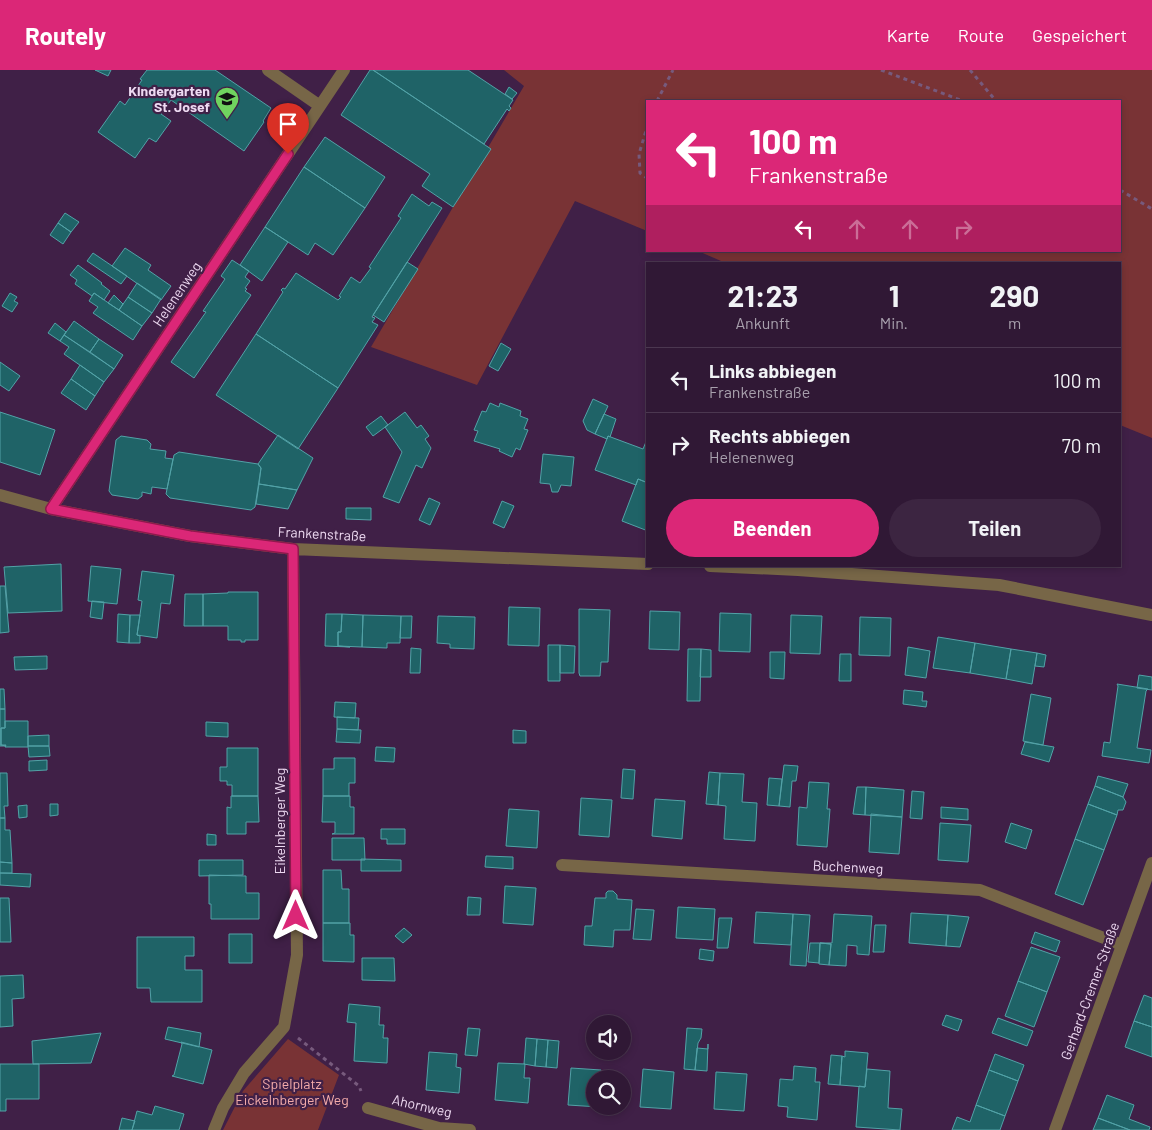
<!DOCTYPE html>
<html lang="de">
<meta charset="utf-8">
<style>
:root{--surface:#301835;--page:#3c2541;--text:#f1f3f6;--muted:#a8a0ad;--line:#4b3750;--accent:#db2777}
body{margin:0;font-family:Barlow,sans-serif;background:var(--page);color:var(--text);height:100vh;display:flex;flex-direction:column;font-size:19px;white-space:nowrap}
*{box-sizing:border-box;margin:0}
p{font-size:16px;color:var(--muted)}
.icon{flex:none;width:28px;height:28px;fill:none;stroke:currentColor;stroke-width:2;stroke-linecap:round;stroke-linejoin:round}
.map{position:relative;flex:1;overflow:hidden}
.drawer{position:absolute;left:646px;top:192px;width:475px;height:305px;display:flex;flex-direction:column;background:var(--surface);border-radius:0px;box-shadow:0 2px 8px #0003,0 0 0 1px var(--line)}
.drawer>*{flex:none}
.banner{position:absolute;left:646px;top:30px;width:475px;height:152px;border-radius:0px;box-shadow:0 2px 8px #0003,0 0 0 1px var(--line);background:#db2777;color:#fff;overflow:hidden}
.fabs{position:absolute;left:586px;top:945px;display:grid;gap:10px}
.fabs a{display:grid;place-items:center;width:45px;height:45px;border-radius:50%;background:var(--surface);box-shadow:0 2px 8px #0003,0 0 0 1px var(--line);font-size:25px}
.pin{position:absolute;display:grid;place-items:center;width:42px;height:42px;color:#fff;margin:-51px -21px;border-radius:50% 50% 50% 0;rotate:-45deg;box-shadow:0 0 5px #0007}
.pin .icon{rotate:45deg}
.me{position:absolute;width:55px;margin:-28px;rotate:0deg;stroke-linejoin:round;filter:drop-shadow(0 0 4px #0008)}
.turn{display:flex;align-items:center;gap:18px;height:105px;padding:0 20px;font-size:22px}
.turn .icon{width:65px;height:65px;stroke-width:2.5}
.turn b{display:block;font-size:35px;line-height:42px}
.lanes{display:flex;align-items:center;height:48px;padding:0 20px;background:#0003;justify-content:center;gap:25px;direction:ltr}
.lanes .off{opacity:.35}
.eta{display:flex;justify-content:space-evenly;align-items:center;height:85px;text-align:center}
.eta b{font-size:30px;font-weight:700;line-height:35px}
.cta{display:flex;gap:10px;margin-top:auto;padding:10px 20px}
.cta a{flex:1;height:58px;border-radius:30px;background:var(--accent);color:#fff;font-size:20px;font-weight:700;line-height:58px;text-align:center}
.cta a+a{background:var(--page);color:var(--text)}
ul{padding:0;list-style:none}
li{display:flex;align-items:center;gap:15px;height:65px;padding:0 20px;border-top:1px solid var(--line)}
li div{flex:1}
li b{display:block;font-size:19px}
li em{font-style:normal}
header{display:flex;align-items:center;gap:30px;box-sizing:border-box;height:70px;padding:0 25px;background:var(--accent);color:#fff}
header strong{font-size:24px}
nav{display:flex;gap:28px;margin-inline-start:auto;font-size:18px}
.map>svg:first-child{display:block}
.green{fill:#793335}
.building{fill:#1f6367;stroke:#52a2a7}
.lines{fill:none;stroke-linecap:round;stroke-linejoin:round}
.path{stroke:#775a7d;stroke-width:3;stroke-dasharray:4 4;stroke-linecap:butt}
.street{stroke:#776647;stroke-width:12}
.route-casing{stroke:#8e194d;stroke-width:12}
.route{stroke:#db2777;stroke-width:9}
.labels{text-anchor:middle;stroke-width:4.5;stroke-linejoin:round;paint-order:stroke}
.poi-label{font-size:14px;font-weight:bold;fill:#eedaf2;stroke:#402047;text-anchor:end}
.street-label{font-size:14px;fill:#eedaf2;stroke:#402047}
.park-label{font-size:14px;fill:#f4acaa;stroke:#402047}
</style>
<header>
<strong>Routely</strong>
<nav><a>Karte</a><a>Route</a><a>Gespeichert</a></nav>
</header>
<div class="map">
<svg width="1152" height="1060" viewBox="0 0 1152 1060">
<rect width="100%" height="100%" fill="#402047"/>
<path class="green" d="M 504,0 L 1152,0 L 1152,368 L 1120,355 L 1120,194 L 728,194 L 698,181 L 1120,181 L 1120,31 L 648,31 L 647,161 L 575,131 L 477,315 L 371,277 L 524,16 Z
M 288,969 L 339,1005 L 318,1060 L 223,1060 L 243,1021 Z"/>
<path class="building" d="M 95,0 L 111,0 L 108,6 Z
M 147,0 L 215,0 L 271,38 L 263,51 L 264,52 L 244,81 L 171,30 L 161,44 L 171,51 L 156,72 L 149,68 L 135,88 L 98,62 L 120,31 L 125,35 L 142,10 L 140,9 Z
M 370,0 L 373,0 L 491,79 L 453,137 L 422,116 L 430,104 L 341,45 Z
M 373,0 L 468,0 L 513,30 L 509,36 L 511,38 L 509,41 L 507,39 L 484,74 Z
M 509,17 L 517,23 L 512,29 L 505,24 Z
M 325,67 L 385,107 L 365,138 L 304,97 Z
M 304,97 L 365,138 L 333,185 L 315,173 L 308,185 L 265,157 Z
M 412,124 L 429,136 L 432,132 L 442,138 L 372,247 L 375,248 L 372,252 L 378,255 L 338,318 L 256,264 L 283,222 L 281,220 L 283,218 L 285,219 L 296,203 L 338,230 L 341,227 L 339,226 L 351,207 L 360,213 L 371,198 L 369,197 L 401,148 L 398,146 Z
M 65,143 L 79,152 L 71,162 L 58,153 Z
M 58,153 L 71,162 L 63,174 L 50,165 Z
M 265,157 L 288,172 L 262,211 L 240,195 Z
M 125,178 L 151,195 L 148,200 L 171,216 L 161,230 L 112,196 Z
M 93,183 L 127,206 L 121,214 L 87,191 Z
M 232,190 L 249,201 L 245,207 L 250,211 L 245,218 L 247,219 L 245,221 L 251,225 L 194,308 L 171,292 L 206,242 L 203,241 L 225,209 L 221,206 Z
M 407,192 L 418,199 L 384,252 L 373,245 Z
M 78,195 L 102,213 L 101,214 L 110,221 L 104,230 L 94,223 L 92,226 L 75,214 L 77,210 L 70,205 Z
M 137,213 L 161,229 L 152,243 L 128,227 Z
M 10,223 L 17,227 L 14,231 L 18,233 L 12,242 L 2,236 Z
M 94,223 L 142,256 L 133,270 L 93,243 L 98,237 L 89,231 Z
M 114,225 L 123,234 L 119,240 L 108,233 Z
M 128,227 L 152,243 L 142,256 L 119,240 Z
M 74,251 L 99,269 L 90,282 L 64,265 Z
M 55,253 L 66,262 L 60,271 L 48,263 Z
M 256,264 L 338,318 L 298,379 L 216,325 Z
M 64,265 L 114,299 L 104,312 L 64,284 L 69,277 L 60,271 Z
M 99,269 L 123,285 L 114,299 L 90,282 Z
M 501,273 L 511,279 L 498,301 L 489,296 Z
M 0,292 L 20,306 L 9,321 L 0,315 Z
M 80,295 L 104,312 L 95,326 L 71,309 Z
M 71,309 L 95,326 L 86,340 L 61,323 Z
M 593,329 L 608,336 L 595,364 L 587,360 L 583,351 Z
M 490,333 L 499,337 L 500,333 L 521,341 L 520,346 L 528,349 L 524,359 L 528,360 L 520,380 L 516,378 L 512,387 L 499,381 L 500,379 L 474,371 L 478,361 L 474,360 L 482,341 L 486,342 Z
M 0,342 L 55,360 L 40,405 L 0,392 Z
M 405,342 L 417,358 L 421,355 L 429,366 L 425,369 L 431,378 L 422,398 L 416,395 L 399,433 L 383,427 L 402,382 L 385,357 Z
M 604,344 L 616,349 L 610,367 L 608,366 L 607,369 L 595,364 Z
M 381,346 L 388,355 L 373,366 L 366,357 Z
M 278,365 L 313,388 L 297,420 L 259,414 L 261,398 L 258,394 Z
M 121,366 L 147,370 L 151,374 L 150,379 L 166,381 L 165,388 L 173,389 L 167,419 L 152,417 L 151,424 L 142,422 L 142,426 L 138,429 L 112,425 L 109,421 L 116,370 Z
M 608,366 L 643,379 L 648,367 L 648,413 L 638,409 L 636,415 L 595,400 Z
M 179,382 L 258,394 L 261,398 L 255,437 L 251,440 L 170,428 L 166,424 L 167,419 L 174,385 Z
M 543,384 L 574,387 L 571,416 L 561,415 L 558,422 L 552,422 L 550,414 L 540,413 Z
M 638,409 L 648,413 L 648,461 L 622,451 Z
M 259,414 L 297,420 L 288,439 L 256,434 Z
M 429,428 L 440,433 L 430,455 L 419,450 Z
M 502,431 L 514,436 L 504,458 L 493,453 Z
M 346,438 L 371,438 L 371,450 L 346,449 Z
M 61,494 L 62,541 L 8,543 L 4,497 Z
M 91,496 L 121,499 L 117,534 L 88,531 Z
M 142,501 L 174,505 L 170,534 L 161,533 L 157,568 L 137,565 L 142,531 L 138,530 Z
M 0,516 L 5,516 L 9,562 L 0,563 Z
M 228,522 L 258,522 L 258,570 L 245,570 L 245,572 L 241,572 L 241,570 L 228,570 L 228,556 L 203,556 L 203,524 L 228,523 Z
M 185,524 L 203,524 L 203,556 L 184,556 Z
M 92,531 L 104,532 L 102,549 L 90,547 Z
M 509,537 L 540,538 L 539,576 L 508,575 Z
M 579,539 L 610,540 L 608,592 L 601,592 L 600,606 L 580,606 L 579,603 Z
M 650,541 L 680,542 L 679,580 L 649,579 Z
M 720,543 L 751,544 L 750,582 L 719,581 Z
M 118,544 L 130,545 L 129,573 L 117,572 Z
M 326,544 L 342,544 L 341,562 L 338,562 L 338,576 L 350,577 L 325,576 Z
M 342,544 L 363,545 L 362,577 L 338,576 L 338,562 L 341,562 Z
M 130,545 L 140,545 L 137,565 L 140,566 L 140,573 L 129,573 Z
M 363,545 L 401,546 L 400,573 L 387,573 L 387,578 L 362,577 Z
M 791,545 L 822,546 L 820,584 L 790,583 Z
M 401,546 L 412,546 L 411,568 L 400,568 Z
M 438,546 L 475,547 L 474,579 L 450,578 L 450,574 L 437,573 Z
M 860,547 L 891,548 L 890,586 L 859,585 Z
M 938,567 L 975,573 L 970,603 L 933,598 Z
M 975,573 L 1011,579 L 1006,609 L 970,603 Z
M 548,575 L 560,575 L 560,611 L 548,611 Z
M 560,575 L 575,576 L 574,603 L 560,603 Z
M 908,577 L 930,581 L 926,608 L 905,605 Z
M 411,578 L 421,579 L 420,603 L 410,603 Z
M 688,579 L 701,579 L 700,631 L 687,631 Z
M 701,579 L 711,580 L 711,607 L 700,607 Z
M 1011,579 L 1037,583 L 1032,614 L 1006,609 Z
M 770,582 L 785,582 L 784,609 L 770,608 Z
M 1037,583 L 1046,585 L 1044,597 L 1035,596 Z
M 840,584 L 851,584 L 851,611 L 839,611 Z
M 47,586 L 47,599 L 15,600 L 14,587 Z
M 1139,605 L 1152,607 L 1152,620 L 1137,618 Z
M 1117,614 L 1148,619 L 1146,621 L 1137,678 L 1151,680 L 1149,693 L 1102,686 L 1104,672 L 1110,673 L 1118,616 Z
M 0,619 L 4,619 L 5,639 L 0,639 Z
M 904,620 L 923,622 L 922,631 L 927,631 L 926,637 L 903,634 Z
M 1031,624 L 1051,628 L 1043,675 L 1023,671 Z
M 335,632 L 356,633 L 355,648 L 334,647 Z
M 0,639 L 5,639 L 5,658 L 1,658 L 1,675 L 6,676 L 0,676 Z
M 337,647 L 359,648 L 358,660 L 337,659 Z
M 5,651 L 28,651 L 28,677 L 5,677 L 6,675 L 1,675 L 1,658 L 5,658 Z
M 206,652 L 228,653 L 228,667 L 206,666 Z
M 337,659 L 361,660 L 360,673 L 336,672 Z
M 513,660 L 526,661 L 526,673 L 513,673 Z
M 49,665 L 49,676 L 28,676 L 28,666 Z
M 1025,672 L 1054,677 L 1049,692 L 1021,684 Z
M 28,676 L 49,676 L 50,686 L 29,687 Z
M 376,677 L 395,678 L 394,692 L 375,691 Z
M 227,678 L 258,678 L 258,726 L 232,726 L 232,715 L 227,715 L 227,711 L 220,711 L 220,697 L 227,697 Z
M 334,688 L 355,688 L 355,713 L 349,713 L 349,726 L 323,726 L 323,699 L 334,699 Z
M 47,690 L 47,700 L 29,701 L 29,691 Z
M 784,695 L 798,696 L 796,711 L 792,711 L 790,737 L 779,736 Z
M 623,699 L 635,700 L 633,729 L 621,728 Z
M 709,702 L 720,703 L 718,735 L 706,734 Z
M 0,703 L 7,703 L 8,736 L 4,736 L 5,748 L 0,748 Z
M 720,703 L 744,704 L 742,732 L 757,733 L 755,771 L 724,769 L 726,736 L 718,735 Z
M 1098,706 L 1128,714 L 1123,727 L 1095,716 Z
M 769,708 L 782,709 L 779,736 L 767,735 Z
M 809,712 L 829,713 L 827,739 L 830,739 L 827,777 L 797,775 L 799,737 L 807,738 Z
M 1095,716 L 1123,727 L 1126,732 L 1123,740 L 1118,740 L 1117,745 L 1088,734 Z
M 857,717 L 866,717 L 865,745 L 853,744 Z
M 866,717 L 904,720 L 902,747 L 865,745 Z
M 912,721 L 924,722 L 922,749 L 910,748 Z
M 231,726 L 258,726 L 259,752 L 246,752 L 246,764 L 227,764 L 227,737 L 231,738 Z
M 323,726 L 350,726 L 350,737 L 354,737 L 354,764 L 332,764 L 335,763 L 335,752 L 322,752 Z
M 581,728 L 612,730 L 609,767 L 579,765 Z
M 655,729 L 685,731 L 682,769 L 652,766 Z
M 50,734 L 58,734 L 58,745 L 50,746 Z
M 1088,734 L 1117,745 L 1104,780 L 1075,769 Z
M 27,735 L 27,747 L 19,748 L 18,736 Z
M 941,737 L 968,739 L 968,750 L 941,748 Z
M 509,739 L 539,741 L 537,778 L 506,776 Z
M 871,744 L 902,747 L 899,784 L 869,782 Z
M 0,748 L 5,748 L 5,760 L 10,760 L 12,793 L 0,792 Z
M 940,753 L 971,755 L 968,792 L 938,790 Z
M 1011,753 L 1032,760 L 1026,779 L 1005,772 Z
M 381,759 L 405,759 L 405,774 L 387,774 L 387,769 L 381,769 Z
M 207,764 L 216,765 L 216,775 L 207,775 Z
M 332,768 L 364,768 L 365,790 L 332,790 Z
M 1075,769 L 1104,780 L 1083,835 L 1055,824 Z
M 486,786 L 513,787 L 513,799 L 485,797 Z
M 361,789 L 401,790 L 401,801 L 361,801 Z
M 199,790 L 243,790 L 243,805 L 199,806 Z
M 0,792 L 12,793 L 12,803 L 0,803 Z
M 323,800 L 341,800 L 342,819 L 349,819 L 349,853 L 323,853 Z
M 0,803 L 31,804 L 30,817 L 0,815 Z
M 209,805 L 246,806 L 246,823 L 259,823 L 259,849 L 211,849 L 211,834 L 209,834 Z
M 505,816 L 536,818 L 533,855 L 503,853 Z
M 608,821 L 613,821 L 617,825 L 617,829 L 632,830 L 630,860 L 614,860 L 613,877 L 584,875 L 585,856 L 592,856 L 595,828 L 606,828 L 606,823 Z
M 468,827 L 481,828 L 480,845 L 467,845 Z
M 0,828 L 9,828 L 11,872 L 0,872 Z
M 678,837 L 715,839 L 713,870 L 676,868 Z
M 636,839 L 654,840 L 651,870 L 633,869 Z
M 756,842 L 793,844 L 791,875 L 754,873 Z
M 911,843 L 948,845 L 946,876 L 909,873 Z
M 793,844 L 810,845 L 806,896 L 790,895 Z
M 834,844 L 872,846 L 869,885 L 857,884 L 857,876 L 847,875 L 846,896 L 829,895 L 831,874 L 820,873 L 832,873 Z
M 948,845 L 969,847 L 960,877 L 946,876 Z
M 719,848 L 732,848 L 728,878 L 717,878 Z
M 323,853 L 350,853 L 350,865 L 354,865 L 354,892 L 323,891 Z
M 875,855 L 886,855 L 884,882 L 873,882 Z
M 404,858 L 412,865 L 403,873 L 395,866 Z
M 1035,862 L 1060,871 L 1056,882 L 1031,873 Z
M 229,864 L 252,864 L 252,893 L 229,893 Z
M 137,867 L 194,867 L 194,886 L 185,886 L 185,900 L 202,900 L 202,932 L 151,932 L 150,918 L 137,918 Z
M 810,873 L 820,873 L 819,893 L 808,892 Z
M 820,873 L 831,874 L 829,895 L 819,894 Z
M 1031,877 L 1060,887 L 1047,922 L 1018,911 Z
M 700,879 L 714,881 L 713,891 L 699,889 Z
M 362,888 L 394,888 L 395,911 L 362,910 Z
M 23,905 L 24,928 L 12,929 L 13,956 L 0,957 L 0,906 Z
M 1018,911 L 1047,922 L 1034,957 L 1005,946 Z
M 1144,925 L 1152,928 L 1152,957 L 1134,951 Z
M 349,934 L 380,937 L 379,955 L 384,955 L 383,968 L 388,968 L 387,993 L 354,991 L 356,953 L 347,952 Z
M 946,945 L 962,950 L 958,961 L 942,955 Z
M 998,948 L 1033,961 L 1027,976 L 992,963 Z
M 1134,951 L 1152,957 L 1152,987 L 1125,977 Z
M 168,957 L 201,963 L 199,977 L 165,969 Z
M 468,958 L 480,959 L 477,986 L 465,985 Z
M 687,958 L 702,959 L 701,968 L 698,973 L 695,1000 L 684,999 Z
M 101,963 L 91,993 L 33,994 L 32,971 Z
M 526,968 L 537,969 L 535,996 L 524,994 Z
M 537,969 L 548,970 L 546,997 L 535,996 Z
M 548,970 L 559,971 L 557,998 L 546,997 Z
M 181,972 L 212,980 L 203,1014 L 172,1006 L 174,1005 L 182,974 Z
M 708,974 L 707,1001 L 695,1000 L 697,978 L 708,979 Z
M 845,981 L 868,983 L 865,1017 L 840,1015 L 842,986 L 845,987 Z
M 429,982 L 457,984 L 456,997 L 461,998 L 459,1023 L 426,1020 Z
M 995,984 L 1024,995 L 1018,1011 L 989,1000 Z
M 831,985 L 842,986 L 840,1015 L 828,1014 Z
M 498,993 L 525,994 L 524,1008 L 530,1008 L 528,1033 L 495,1030 Z
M 0,994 L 39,994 L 39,1029 L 6,1029 L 6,1041 L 0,1041 Z
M 794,996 L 816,998 L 815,1012 L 820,1012 L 817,1050 L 787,1047 L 788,1037 L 778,1036 L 780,1009 L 793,1010 Z
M 571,998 L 601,1000 L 601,1009 L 595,1009 L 595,1036 L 599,1037 L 568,1035 Z
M 643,999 L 674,1002 L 671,1039 L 640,1037 Z
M 867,999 L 890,1001 L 888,1038 L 902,1039 L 900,1060 L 856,1057 L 859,1016 L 865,1017 Z
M 989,1000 L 1018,1011 L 1005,1046 L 976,1035 Z
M 716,1002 L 747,1004 L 744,1041 L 714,1039 Z
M 1107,1025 L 1134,1035 L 1129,1049 L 1150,1057 L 1149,1060 L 1130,1060 L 1098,1048 Z
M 976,1035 L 1005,1046 L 1000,1060 L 952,1060 L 957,1047 L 970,1052 Z
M 155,1036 L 184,1044 L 179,1060 L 132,1060 L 137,1041 L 152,1045 Z
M 122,1048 L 135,1051 L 132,1060 L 119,1060 Z
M 1098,1048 L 1130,1060 L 1093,1060 Z"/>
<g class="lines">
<path class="path" d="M 881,0 L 963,31
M 970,0 L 996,31
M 657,31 L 673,0
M 648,54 L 639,84 L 640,103 L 648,109
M 1120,120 L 1152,139
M 298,968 L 359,1016 L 361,1021"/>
<path class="street" d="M 268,0 L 320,36
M 0,425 L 51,439 L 190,466 L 293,479 L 648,494
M 51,439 L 344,0
M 710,496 L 798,500 L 999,515 L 1152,545
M 562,795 L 980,820 L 1122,875
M 368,1038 L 439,1058 L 470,1060
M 214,1060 L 223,1038 L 244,1003 L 284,957 L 297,885 L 293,479
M 1055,1060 L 1152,793"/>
</g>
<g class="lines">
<defs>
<path id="route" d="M 288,84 L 51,439 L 190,466 L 293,479 L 296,846"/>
</defs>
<use href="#route" class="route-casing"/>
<use href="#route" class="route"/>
</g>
<defs>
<symbol id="school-pin" viewBox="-11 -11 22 30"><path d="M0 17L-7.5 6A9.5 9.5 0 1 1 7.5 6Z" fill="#70d35f" stroke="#402047"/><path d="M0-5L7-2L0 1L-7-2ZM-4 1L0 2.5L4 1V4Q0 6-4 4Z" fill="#111"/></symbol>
</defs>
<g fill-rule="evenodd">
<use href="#school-pin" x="213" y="15" width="28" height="38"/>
</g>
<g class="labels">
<g class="poi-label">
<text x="210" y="26">Kindergarten<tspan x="210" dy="16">St. Josef</tspan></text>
</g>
<g class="street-label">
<text transform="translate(177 224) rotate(-56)" y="5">Helenenweg</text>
<text transform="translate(322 464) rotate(3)" y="5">Frankenstraße</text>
<text transform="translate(280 751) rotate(-90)" y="5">Eikelnberger Weg</text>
<text transform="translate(848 797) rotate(3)" y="5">Buchenweg</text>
<text transform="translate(1090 921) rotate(-70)" y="5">Gerhard-Cremer-Straße</text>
<text transform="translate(422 1036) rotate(13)" y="5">Ahornweg</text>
</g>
<g class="park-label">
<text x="292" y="1019">Spielplatz<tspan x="292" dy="16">Eickelnberger Weg</tspan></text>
</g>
</g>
</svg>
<div class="fabs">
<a><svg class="icon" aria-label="sound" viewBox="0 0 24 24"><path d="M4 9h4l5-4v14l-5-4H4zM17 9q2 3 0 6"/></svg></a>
<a><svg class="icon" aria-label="search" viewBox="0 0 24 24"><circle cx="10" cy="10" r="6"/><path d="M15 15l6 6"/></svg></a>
</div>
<div class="pin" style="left:288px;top:84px;background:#d93025"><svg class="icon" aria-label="arrive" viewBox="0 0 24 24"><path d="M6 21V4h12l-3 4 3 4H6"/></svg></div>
<svg class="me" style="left:296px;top:846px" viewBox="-20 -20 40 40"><path d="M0-17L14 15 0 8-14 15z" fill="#db2777" stroke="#fff" stroke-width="4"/></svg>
<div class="banner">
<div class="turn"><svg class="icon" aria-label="left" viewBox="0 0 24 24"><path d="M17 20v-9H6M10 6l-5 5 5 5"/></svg><div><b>100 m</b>Frankenstraße</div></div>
<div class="lanes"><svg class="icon" aria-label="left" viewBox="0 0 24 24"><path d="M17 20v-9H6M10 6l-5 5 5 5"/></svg><svg class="icon off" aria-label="ahead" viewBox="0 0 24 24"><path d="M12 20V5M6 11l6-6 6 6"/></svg><svg class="icon off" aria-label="ahead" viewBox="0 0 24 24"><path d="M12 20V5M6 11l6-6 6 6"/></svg><svg class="icon off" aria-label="right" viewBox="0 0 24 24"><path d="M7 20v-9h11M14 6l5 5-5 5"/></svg></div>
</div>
<section class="drawer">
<div class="eta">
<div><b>21:23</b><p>Ankunft</p></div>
<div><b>1</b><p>Min.</p></div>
<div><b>290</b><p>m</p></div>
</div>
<ul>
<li><svg class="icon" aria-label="left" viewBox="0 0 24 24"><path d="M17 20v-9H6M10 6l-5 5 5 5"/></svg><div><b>Links abbiegen</b><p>Frankenstraße</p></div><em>100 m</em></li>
<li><svg class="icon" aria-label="right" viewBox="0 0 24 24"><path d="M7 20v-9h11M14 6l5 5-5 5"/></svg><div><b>Rechts abbiegen</b><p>Helenenweg</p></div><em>70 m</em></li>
</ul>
<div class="cta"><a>Beenden</a><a>Teilen</a></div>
</section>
</div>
